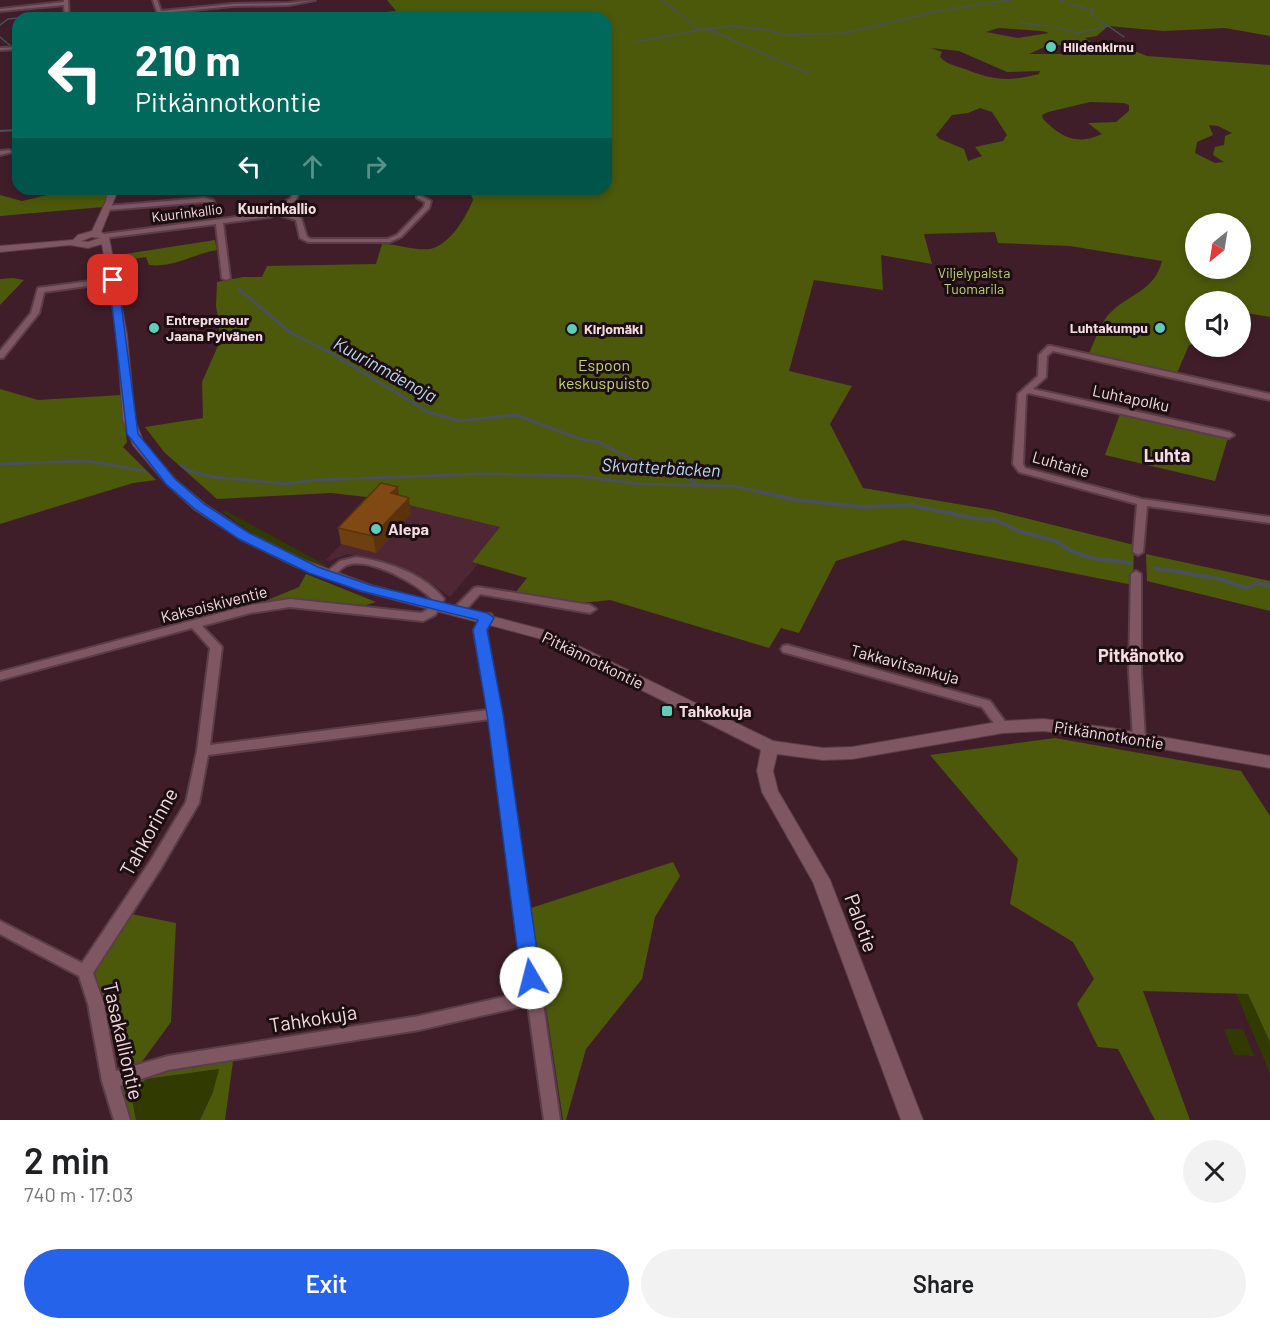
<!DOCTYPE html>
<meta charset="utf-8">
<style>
:root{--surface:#fff;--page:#f2f2f2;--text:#202124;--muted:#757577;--accent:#2563eb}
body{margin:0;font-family:Barlow,sans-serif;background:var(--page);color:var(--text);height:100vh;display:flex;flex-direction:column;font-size:22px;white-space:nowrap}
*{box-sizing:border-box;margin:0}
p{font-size:20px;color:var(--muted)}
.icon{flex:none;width:33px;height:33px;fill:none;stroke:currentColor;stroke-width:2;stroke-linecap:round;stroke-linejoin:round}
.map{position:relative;height:1120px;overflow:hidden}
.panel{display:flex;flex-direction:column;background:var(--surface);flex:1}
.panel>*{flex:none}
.hud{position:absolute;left:12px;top:12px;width:600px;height:183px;border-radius:18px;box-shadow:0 3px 9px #0003;background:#00695c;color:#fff;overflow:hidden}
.needle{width:39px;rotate:210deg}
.controls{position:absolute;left:1185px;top:213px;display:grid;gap:12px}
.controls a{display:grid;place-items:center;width:66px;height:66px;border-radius:50%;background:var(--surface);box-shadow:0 3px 9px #0003;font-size:30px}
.pin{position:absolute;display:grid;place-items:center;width:51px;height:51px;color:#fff;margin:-26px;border-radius:12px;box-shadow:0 3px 9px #0006}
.me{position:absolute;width:66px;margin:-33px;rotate:352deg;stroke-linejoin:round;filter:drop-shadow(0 0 4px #0008)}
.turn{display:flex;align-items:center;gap:21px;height:126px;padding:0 24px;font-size:27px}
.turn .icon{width:78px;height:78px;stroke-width:2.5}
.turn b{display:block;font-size:42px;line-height:51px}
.lanes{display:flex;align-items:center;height:57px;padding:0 24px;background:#0003;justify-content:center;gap:30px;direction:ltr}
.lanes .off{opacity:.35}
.round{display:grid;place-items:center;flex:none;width:63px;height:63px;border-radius:32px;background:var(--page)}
.head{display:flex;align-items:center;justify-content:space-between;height:102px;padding:0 24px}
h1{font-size:36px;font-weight:600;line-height:45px}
.button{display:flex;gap:12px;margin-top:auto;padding:12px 24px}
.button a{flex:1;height:69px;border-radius:36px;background:var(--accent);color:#fff;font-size:24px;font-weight:600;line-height:69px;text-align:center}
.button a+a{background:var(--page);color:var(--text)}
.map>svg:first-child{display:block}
.built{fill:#4e2634}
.green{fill:#313b01}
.forest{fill:#4c590b;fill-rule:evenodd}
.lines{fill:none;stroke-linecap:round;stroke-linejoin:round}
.stream-far3{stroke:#49505b;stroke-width:1.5}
.stream-far2{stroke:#49505b;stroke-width:2}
.stream-far1{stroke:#49505b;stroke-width:3}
.stream{stroke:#49505b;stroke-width:4}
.minor-casing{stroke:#5a3d48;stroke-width:4}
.tertiary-casing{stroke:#5a3d48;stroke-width:2}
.minor{fill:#7e5763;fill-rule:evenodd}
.tertiary{fill:#7e5763;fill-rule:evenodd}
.wall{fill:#6e3f10}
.shaded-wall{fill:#5a330d}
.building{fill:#804913;stroke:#5a330d;stroke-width:1.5}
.route{fill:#2563eb;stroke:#184099;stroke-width:1.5}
.poi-dot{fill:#5dceb9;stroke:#1d0e12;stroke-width:2}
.labels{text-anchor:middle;stroke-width:6;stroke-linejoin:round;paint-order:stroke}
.far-poi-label{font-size:14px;font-weight:bold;fill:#f2dbe1;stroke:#1d0e12;text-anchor:start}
.far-street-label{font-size:14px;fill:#f2dbe1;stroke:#1d0e12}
.far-park-label{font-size:14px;fill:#bfd571;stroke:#1d0e12}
.far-neighbourhood-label{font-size:15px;font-weight:bold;fill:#f2dbe1;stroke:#1d0e12}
.park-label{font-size:16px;fill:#bfd571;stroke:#1d0e12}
.street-label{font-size:16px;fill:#f2dbe1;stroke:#1d0e12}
.poi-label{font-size:16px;font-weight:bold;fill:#f2dbe1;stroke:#1d0e12;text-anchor:start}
.water-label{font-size:18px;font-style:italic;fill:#b7daf4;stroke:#1d0e12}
.neighbourhood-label{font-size:18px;font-weight:bold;fill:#f2dbe1;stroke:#1d0e12}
.near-street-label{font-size:20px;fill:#f2dbe1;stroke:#1d0e12}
</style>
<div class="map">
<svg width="1270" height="1120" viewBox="0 0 1270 1120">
<rect width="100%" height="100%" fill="#401e29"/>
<path class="built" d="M 384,499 L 501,527 L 472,562 L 478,564 L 450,597 L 424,578 L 370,557 L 347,554 L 330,561 L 326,560 Z"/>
<path class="green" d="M 226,511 L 327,566 C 305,571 242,527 223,512 Z
M 1236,993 L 1248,994 L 1270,1042 L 1270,1074 Z
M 1224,1029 L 1243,1029 L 1254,1056 L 1234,1055 Z
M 220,1069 L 213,1092 L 200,1120 L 136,1120 L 131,1093 L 146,1079 Z"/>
<path class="forest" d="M 387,0 L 1270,0 L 1270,36 L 1225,28 L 1164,31 L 1108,26 L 1097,36 L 1085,38 L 1094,44 L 1122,46 L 1147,56 L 1270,65 L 1270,317 L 1241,312 L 1240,302 L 1196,302 L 1195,308 L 1188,313 L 1195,332 L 1195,344 L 1189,345 L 1177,373 L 1089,353 C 1095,341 1101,321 1111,312 C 1130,294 1155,290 1162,261 L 1070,246 L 998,243 L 995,232 L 924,234 L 932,264 L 881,255 L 883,290 L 814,280 L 789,371 L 852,386 L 830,424 L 863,488 L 993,510 L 1134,545 L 1133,585 L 903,540 L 836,561 L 799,633 L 781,628 L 769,648 L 610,600 C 581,604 543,605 515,593 L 527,578 L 472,562 L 500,527 L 384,499 L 331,493 L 217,499 L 164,452 L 145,427 L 203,418 L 202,382 L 221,339 L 216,306 L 217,282 L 243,277 L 262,277 L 267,266 L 376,264 L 382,244 C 398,244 415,251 430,249 C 450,245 466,217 473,200 L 469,189 L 606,189 L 606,18 L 380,18 L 379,16 L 325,18 L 396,11 ZM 998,28 L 1042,31 L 1049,33 L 1018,38 L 986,32 ZM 1051,44 L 1076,47 L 1089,54 L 1029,54 ZM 931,48 L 959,51 L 1007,72 L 1040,71 L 1039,74 C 1011,81 997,81 970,71 C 959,66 948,66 940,57 L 942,52 ZM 1090,102 L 1124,103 L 1129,105 L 1129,111 L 1116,122 L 1088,123 L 1102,134 C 1076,146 1061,137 1043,119 L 1042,115 L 1048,112 ZM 980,108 L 992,112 L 1007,135 L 1003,141 L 975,147 L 982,156 L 968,161 L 964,149 L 940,139 L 936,135 L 952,115 L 968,113 ZM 1209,125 L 1218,126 L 1232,133 L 1225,136 L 1224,145 L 1215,147 L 1213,155 L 1224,162 L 1215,163 L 1195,153 L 1197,142 L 1213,135 ZM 1196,224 L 1240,224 L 1240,268 L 1196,268 Z
M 72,189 L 109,189 L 103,207 L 0,216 L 0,195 L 22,201 Z
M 215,240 L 217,250 C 192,254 175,268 149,265 L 146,257 L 120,261 L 119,255 Z
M 13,278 L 24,280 L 0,305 L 0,279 Z
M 0,389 L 38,400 L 121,395 L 127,442 L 123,447 L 156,480 L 133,483 L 0,524 Z
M 1120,414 L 1228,438 L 1215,481 L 1105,455 Z
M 1146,554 L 1270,581 L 1270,611 L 1147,581 Z
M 306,574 L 376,602 L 366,605 L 292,599 L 263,602 L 299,587 Z
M 1055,738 L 1241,771 L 1270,816 L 1270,1042 L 1248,994 L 1143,991 L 1190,1120 L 1155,1120 L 1118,1049 L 1098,1047 L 1077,1004 L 1094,979 L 1073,942 L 1010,904 L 1018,859 L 930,755 Z
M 673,862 L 680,876 L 655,917 L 642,979 L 586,1049 L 566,1120 L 563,1120 L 531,908 Z
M 131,914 L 176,923 L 171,1022 L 141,1063 L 122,1069 L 116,1029 L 106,1027 L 89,971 Z
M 230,1057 L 233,1061 L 225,1120 L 200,1120 L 213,1092 L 219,1069 L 146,1079 L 131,1094 L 136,1120 L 126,1120 L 117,1084 L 167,1069 Z"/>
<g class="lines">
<path class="stream-far3" d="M 662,0 L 700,30 L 707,29 L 810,74
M 1060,0 L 1066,2
M 1070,4 L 1094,11 L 1091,14 L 1124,37
M 26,18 L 59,16
M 1021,23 L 1049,26
M 0,25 L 8,19 L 18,18
M 1055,27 L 1079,33 L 1108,26
M 707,29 L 732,26 L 762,29 L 784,35 L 845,33 L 943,10 L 1011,0
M 0,37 L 11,46
M 636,42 L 700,30"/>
<path class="stream-far2" d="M 0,131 L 18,130"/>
<path class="stream-far1" d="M 239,289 L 291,333 L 331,353 L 428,412 L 459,421 L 516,415 L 580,439 L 599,442 L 650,469 L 682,475 L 701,486
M 0,464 L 88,461 L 144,471
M 181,465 L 192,472 L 214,477 L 286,484 L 315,480 L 481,474 L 578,476 L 639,484 L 733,486 L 768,494"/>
<path class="stream" d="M 761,492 L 796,500 L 863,507 L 910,505 L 972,518 L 996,520 L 1019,531 L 1056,541 L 1073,552 L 1092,558 L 1131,563
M 1155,568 L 1220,579 L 1246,588 L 1258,583 L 1270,586"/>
<defs>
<path id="minor" d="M 64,0 L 68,0 L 69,18 L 65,18 L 64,5 L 0,11 L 0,9 L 64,2 Z
M 153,0 L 157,0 L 161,11 L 233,4 L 289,3 L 315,0 L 289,5 L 233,6 L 162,13 L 163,18 L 159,18 Z
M 18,47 L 18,49 L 0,50 L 0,48 Z
M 0,151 L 9,150 L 12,152 L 0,155 Z
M 294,189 L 300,189 L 296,200 L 280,211 L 301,218 L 307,237 L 311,239 L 387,239 L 397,235 L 424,207 L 425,202 L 417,198 L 417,196 L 421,196 L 431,201 L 429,208 L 401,237 L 390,242 L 308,242 L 300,238 L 296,220 L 276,214 L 270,217 L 223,223 L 230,278 L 226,280 L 222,278 L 216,224 L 104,238 L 101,236 L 104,234 L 268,213 L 291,198 Z
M 204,198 L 213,200 L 218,211 L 217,212 L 213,212 L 208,203 L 204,202 L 107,210 L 104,208 L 107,206 Z
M 113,278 L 117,280 L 116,282 L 44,292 L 39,313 L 3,358 L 0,358 L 0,351 L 31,313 L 38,288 Z
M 1048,346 L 1051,346 L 1270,394 L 1270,400 L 1053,351 L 1047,356 L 1046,377 L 1033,389 L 1229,432 L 1234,435 L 1229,438 L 1028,393 L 1026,395 L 1023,464 L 1025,468 L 1142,499 L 1270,517 L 1270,523 L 1147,506 L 1143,552 L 1138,555 L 1133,552 L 1137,504 L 1019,472 L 1013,464 L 1018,394 L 1038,376 L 1039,355 Z
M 356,557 C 386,561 425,574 444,599 L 435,615 L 423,621 L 290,607 L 250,613 L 202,626 L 222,647 L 210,745 L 488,710 L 474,630 L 483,614 L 491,614 L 493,617 L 486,630 L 501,714 L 560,1120 L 544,1120 L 528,1005 L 419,1030 L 168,1070 L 120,1086 L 130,1120 L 114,1120 L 102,1081 L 88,1004 L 79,976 L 0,934 L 0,921 L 82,963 L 151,860 L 186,802 L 197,751 L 210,648 L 192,628 L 0,680 L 0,672 L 250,605 L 290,599 L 421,613 L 427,610 L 433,600 C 417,584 371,557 347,565 C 340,568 336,576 328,578 L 323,575 L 340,561 ZM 490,719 L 526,992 L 419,1016 L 168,1056 L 116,1071 L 104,1004 L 93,973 L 161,868 L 199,803 L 208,755 Z
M 1136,571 L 1141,574 L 1141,672 L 1145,738 L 1143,741 L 1139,743 L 1135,741 L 1133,738 L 1129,672 L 1131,574 Z
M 478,587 L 590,605 L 596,609 L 590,613 L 480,594 L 462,614 L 454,614 L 452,611 L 454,608 L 474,588 Z
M 787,645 L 990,701 L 1009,727 L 1007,730 L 999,730 L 982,707 L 783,652 L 781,649 L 783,646 Z"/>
<path id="tertiary" d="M 108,189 L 116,189 L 116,195 L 101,232 L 109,237 L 127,335 L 135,420 L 143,441 L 175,479 L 205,504 L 249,533 L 304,560 L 371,585 L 548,631 L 773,741 L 823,748 L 852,747 L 1003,721 L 1044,719 L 1111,728 L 1270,756 L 1270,768 L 1111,740 L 1044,731 L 1003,733 L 852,759 L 823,760 L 777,754 L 773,771 L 778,791 L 830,880 L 923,1120 L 901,1120 L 813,882 L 762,792 L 757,771 L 761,750 L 538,638 L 361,591 L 294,566 L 239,539 L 195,510 L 167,485 L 133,445 L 123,420 L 117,335 L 102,244 L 88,248 L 70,245 L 0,252 L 0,246 L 73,240 L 78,235 L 92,231 L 106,201 ZM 92,237 L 100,238 L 88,242 L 81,241 Z"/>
</defs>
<use href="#minor" class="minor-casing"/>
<use href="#tertiary" class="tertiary-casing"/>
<use href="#minor" class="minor"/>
<use href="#tertiary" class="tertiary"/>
</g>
<path class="wall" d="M 398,487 L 399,495 L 411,514 L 376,553 L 341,544 L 338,528 Z"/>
<path class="shaded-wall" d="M 398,487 L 400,503 L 391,493 Z
M 409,498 L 411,514 L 376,553 L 373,536 Z"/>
<path class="building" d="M 381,483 L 398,487 L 391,493 L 409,498 L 373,536 L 338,528 Z"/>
<path class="route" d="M 113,277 L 118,280 L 138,434 L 175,479 L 204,504 L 249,533 L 318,567 L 370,585 L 487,613 L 494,618 L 487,630 L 503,714 L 541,978 L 538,984 L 531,986 L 524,984 L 521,978 L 487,714 L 473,630 L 478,620 L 361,591 L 309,573 L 239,539 L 195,509 L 166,484 L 127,434 L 109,280 Z"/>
<g class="poi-dot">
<circle cx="1051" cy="47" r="6"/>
<circle cx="154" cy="328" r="6"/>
<circle cx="1160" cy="328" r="6"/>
<circle cx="572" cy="329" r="6"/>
<circle cx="376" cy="529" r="6"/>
<rect x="661" y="705" width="12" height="12" rx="3"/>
</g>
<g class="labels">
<g class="far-poi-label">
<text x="1063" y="52">Hiidenkirnu</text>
<text x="166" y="325">Entrepreneur<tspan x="166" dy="16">Jaana Pylvänen</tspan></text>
<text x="1148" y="333" text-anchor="end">Luhtakumpu</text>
<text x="584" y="334">Kirjomäki</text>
</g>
<g class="far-street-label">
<text transform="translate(187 213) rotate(-7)" y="5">Kuurinkallio</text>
</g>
<g class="far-park-label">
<text x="974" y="278">Viljelypalsta<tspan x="974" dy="16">Tuomarila</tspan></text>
</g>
<g class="far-neighbourhood-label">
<text x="277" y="214">Kuurinkallio</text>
</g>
<g class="park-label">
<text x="604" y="371">Espoon<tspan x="604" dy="18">keskuspuisto</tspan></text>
</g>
<g class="street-label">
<text transform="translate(1131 398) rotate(12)" y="6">Luhtapolku</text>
<text transform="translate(1061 464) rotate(16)" y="6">Luhtatie</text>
<text transform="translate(214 604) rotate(-14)" y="6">Kaksoiskiventie</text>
<text transform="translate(593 660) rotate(26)" y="6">Pitkännotkontie</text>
<text transform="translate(905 664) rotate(15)" y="6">Takkavitsankuja</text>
<text transform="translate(1109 735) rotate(9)" y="6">Pitkännotkontie</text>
</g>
<g class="poi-label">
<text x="388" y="535">Alepa</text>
<text x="679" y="717">Tahkokuja</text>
</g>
<g class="water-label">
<text transform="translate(385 370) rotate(29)" y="6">Kuurinmäenoja</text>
<text transform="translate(661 468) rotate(3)" y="6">Skvatterbäcken</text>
</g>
<g class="neighbourhood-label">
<text x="1167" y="462">Luhta</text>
<text x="1141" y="662">Pitkänotko</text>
</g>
<g class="near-street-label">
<text transform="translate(149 832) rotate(-61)" y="7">Tahkorinne</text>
<text transform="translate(861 923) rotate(70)" y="7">Palotie</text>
<text transform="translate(313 1019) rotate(-9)" y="7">Tahkokuja</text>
<text transform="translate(123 1041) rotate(77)" y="7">Tasakalliontie</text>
</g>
</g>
</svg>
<div class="controls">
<a><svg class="needle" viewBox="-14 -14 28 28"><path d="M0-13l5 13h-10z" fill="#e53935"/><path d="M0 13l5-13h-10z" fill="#757577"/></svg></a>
<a><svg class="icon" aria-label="sound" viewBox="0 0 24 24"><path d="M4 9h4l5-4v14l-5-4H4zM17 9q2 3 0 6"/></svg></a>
</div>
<div class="pin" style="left:113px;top:280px;background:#d93025"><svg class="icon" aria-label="arrive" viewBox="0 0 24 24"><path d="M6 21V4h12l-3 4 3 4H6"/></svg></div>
<svg class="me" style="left:531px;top:978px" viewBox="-20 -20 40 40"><circle r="19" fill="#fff"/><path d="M0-13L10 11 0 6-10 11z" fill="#2563eb"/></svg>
<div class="hud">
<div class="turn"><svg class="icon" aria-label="left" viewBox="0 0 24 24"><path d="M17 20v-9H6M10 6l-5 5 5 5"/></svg><div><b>210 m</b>Pitkännotkontie</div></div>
<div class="lanes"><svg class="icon" aria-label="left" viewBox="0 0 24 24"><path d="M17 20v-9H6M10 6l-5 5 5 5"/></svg><svg class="icon off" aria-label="ahead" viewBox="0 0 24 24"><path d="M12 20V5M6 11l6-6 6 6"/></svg><svg class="icon off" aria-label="right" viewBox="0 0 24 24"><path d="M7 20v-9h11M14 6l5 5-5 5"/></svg></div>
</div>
</div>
<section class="panel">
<div class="head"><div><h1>2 min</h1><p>740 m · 17:03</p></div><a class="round"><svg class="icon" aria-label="close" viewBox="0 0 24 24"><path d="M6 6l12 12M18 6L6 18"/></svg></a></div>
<div class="button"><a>Exit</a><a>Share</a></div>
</section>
